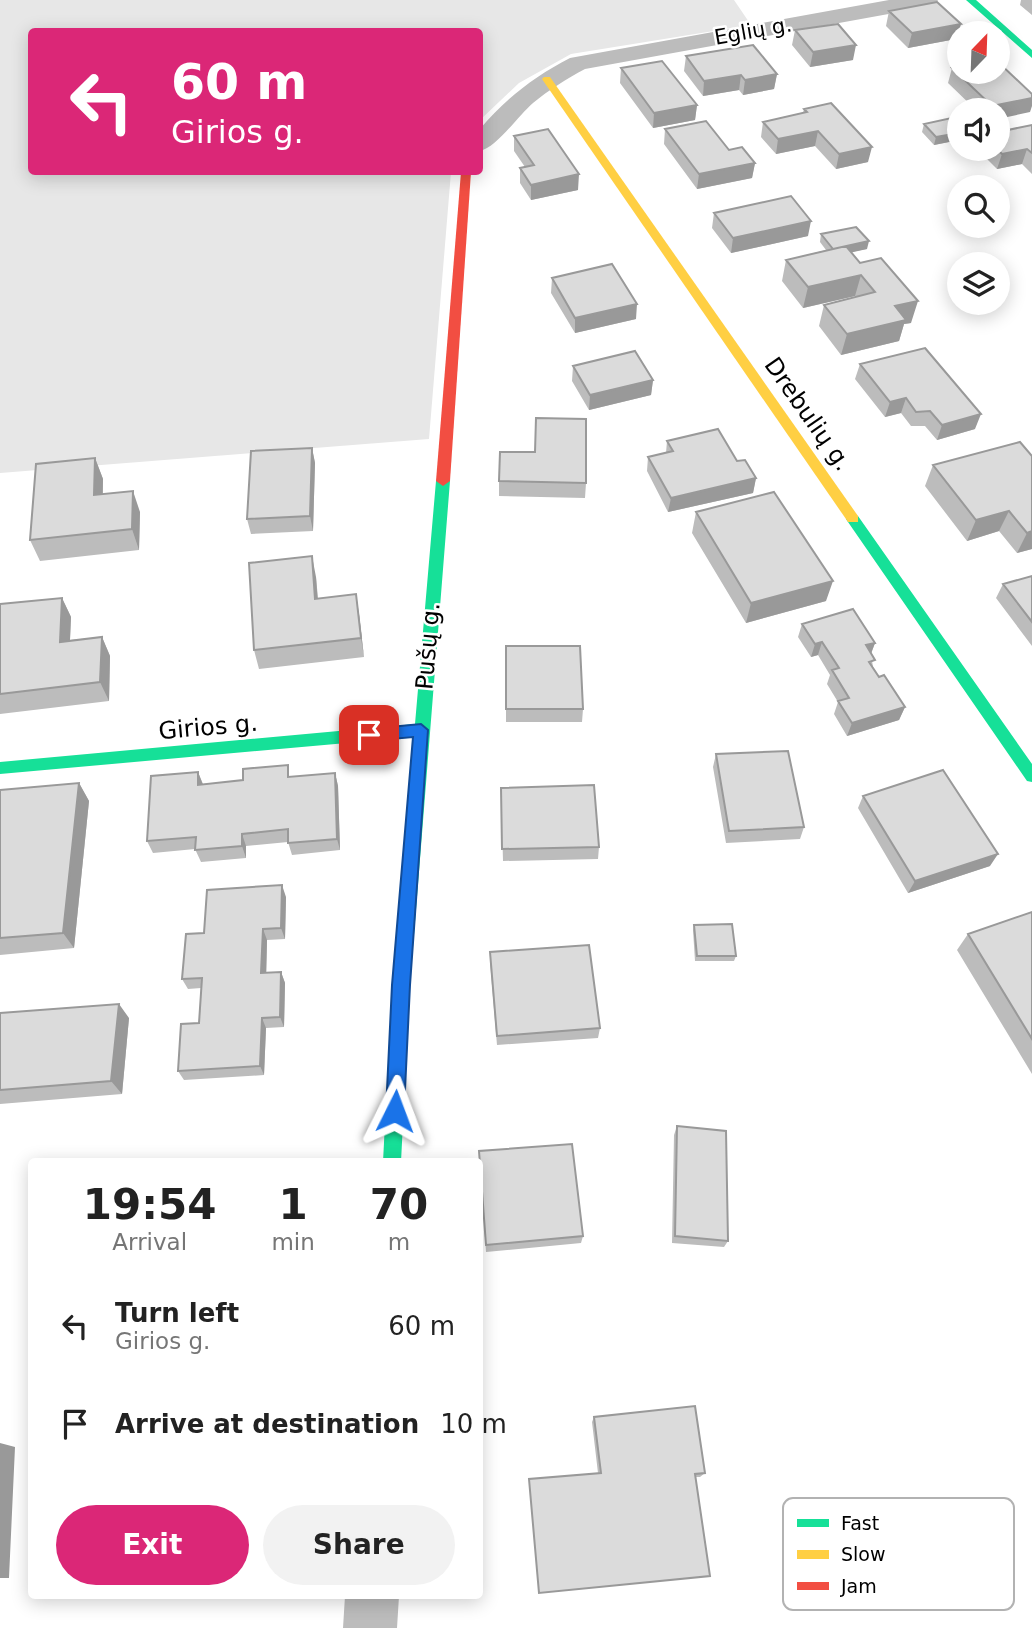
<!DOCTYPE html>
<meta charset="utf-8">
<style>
:root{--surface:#fff;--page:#f2f2f2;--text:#222;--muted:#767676;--accent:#db2777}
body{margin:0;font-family:"DejaVu Sans",sans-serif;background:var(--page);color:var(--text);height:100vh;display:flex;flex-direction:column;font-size:26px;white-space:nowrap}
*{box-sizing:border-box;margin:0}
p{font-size:23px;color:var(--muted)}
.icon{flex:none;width:38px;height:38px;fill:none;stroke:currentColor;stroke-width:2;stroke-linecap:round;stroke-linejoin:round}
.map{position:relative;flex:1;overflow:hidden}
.drawer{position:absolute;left:28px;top:1158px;width:455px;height:441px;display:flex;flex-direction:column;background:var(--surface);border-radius:7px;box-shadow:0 4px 18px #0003}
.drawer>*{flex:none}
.banner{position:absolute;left:28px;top:28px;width:455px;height:147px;border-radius:7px;box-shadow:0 4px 18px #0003;background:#db2777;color:#fff;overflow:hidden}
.needle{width:46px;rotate:23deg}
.controls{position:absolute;left:947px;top:21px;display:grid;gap:14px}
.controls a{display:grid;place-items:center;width:63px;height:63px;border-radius:50%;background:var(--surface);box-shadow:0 4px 18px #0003;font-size:35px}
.pin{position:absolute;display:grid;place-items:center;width:60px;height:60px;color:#fff;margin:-30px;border-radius:14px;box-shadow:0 4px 10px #0006}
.me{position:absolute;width:77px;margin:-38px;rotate:3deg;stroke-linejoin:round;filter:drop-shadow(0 0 5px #0008)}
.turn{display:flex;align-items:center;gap:24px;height:147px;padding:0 28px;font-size:32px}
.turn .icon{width:91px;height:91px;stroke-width:2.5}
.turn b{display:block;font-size:49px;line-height:60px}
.eta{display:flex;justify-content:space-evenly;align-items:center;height:119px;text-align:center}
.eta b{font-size:42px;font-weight:600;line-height:49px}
.cta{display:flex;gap:14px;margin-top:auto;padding:14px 28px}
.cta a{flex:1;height:80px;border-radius:42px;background:var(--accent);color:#fff;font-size:28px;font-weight:600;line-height:80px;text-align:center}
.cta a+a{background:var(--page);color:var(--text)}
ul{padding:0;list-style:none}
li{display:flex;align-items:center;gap:21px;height:98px;padding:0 28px}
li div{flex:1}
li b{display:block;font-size:26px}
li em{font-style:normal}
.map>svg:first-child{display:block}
.green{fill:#e7e7e7}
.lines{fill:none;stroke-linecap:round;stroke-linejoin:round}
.street{fill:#bcbcbc;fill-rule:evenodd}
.fast{fill:#16e098;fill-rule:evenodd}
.slow{fill:#ffcf43;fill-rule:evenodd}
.jam{fill:#f24e42;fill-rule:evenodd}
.wall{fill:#bcbcbc}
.shaded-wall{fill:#999}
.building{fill:#dbdbdb;stroke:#999;stroke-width:2}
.route{fill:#1a73e8;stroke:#114b97;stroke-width:2}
.labels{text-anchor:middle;stroke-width:5;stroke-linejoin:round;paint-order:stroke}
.far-street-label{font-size:21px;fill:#000;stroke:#fff}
.street-label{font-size:24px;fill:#000;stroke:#fff}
.key{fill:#fff;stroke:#b2b2b2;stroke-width:2}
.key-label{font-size:19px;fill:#000}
</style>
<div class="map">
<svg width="1032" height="1628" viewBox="0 0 1032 1628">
<rect width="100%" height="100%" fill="#fff"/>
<path class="green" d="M 0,0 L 734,0 L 751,25 L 571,54 L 519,83 L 480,120 L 480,32 L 32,32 L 32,172 L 451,172 L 429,439 L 0,473 Z"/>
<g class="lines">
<path class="street" d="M 889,0 L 938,0 L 935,5 L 927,7 L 585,69 C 566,79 549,90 533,103 C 518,116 496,148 480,151 L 480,129 C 505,99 535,76 570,58 Z
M 345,1596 L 399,1596 L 397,1628 L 343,1628 Z"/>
<path class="fast" d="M 966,0 L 976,0 L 1032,50 L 1032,58 Z
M 443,476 L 450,481 L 410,985 L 401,1162 L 383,1162 L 392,985 L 414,737 L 0,774 L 0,762 L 415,724 L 436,481 Z
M 853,514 L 858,516 L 1032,764 L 1032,782 L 1027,781 L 848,522 L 846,519 Z"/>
<path class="slow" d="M 544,77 L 550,77 L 858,516 L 858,522 L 848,522 L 542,79 Z"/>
<path class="jam" d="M 461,172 L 471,172 L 450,481 L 443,486 L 436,481 Z"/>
</g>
<path class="wall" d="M 1021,0 L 1032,0 L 1032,15 L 1020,5 Z
M 889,11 L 961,24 L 956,39 L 908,48 L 886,26 Z
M 795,30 L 853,60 L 810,67 L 792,45 Z
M 686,56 L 777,74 L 774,89 L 743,95 L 739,90 L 703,96 L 684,71 Z
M 621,68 L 697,105 L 695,120 L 653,128 L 620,83 Z
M 952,68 L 1030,112 L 976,110 L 948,83 Z
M 804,109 L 868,162 L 836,169 L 815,146 L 776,154 L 761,137 L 763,122 L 803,113 Z
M 959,120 L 959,140 L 934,145 L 922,132 L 924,124 Z
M 1032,125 L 1032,174 L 1022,164 L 997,169 L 978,150 L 979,149 L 998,149 Z
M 665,129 L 729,150 L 755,163 L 752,178 L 697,189 L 664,144 Z
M 514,136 L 578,190 L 531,200 L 520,183 L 520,168 L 525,167 L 514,151 Z
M 714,213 L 808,236 L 731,253 L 712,228 Z
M 821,234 L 867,249 L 851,252 L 911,323 L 904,324 L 899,341 L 841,355 L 819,326 L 824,305 L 856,297 L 855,296 L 803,308 L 782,281 L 786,260 L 826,250 L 820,242 Z
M 552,278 L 636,319 L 575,333 L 551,293 Z
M 860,364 L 975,429 L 937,440 L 925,426 L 911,426 L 901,413 L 885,417 L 855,379 Z
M 573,366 L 653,380 L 651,395 L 589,410 L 572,381 Z
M 667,441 L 737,461 L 756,478 L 753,493 L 668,512 L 647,471 L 648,457 L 666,453 Z
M 1020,442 L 1032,549 L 1017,553 L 999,531 L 967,541 L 925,486 L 933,465 Z
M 312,448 L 315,463 L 313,531 L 251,534 L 247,519 Z
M 95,458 L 103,479 L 103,494 L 140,512 L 139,550 L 40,561 L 30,540 Z
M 499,481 L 586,483 L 585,498 L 499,496 Z
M 696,512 L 826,601 L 746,623 L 692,533 Z
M 1032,576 L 1032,646 L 996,598 L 1003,584 Z
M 316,577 L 318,598 L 359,614 L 364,657 L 259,669 L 254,650 Z
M 62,598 L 71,617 L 70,640 L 102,637 L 110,656 L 109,701 L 0,714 L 0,604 Z
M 802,624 L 875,643 L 871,654 L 873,667 L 879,677 L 905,707 L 899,720 L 847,736 L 834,714 L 838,702 L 827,684 L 830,675 L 818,655 L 811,657 L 798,637 Z
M 506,646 L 583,709 L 582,722 L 506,722 Z
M 716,754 L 804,827 L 800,839 L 726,843 L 713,767 Z
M 198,772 L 203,784 L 335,773 L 338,786 L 340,850 L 292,855 L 288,842 L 246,846 L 246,858 L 201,862 L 195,849 L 153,853 L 147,841 Z
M 79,783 L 89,801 L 74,948 L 0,955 L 0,790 Z
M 501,788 L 599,847 L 598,859 L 503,861 Z
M 863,796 L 990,866 L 908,893 L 858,808 Z
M 286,897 L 285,939 L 267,940 L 266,973 L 281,972 L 285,983 L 284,1027 L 266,1028 L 264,1075 L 184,1080 L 178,1071 L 199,1023 L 201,988 L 188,989 L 182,979 L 204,933 Z
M 1032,912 L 1032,1074 L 957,950 L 968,934 Z
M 694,925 L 736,956 L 734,961 L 695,961 L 693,930 Z
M 490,962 L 600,1028 L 598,1038 L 497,1045 Z
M 0,1013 L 129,1018 L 122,1094 L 0,1104 Z
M 677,1126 L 728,1241 L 724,1247 L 672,1243 L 674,1135 Z
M 479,1151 L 583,1236 L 581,1243 L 486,1252 Z
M 594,1417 L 705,1473 L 700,1477 L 696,1477 L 539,1593 L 529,1479 L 598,1473 L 592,1422 Z"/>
<path class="shaded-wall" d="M 961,24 L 956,39 L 908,48 L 912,33 Z
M 856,45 L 853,60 L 810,67 L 813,52 Z
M 777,74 L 774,89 L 743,95 L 745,80 Z
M 741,75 L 739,90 L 703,96 L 704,81 Z
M 1032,98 L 1032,106 L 1030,112 L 998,119 L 998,110 L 990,110 L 992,106 Z
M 697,105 L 695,120 L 653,128 L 654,113 Z
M 818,131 L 815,146 L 776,154 L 778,139 Z
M 959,133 L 959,140 L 934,145 L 936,137 Z
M 872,147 L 868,162 L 836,169 L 839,154 Z
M 1027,149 L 1022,164 L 997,169 L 1002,154 Z
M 755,163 L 752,178 L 697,189 L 699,174 Z
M 579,174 L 578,190 L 531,200 L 531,185 Z
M 811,221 L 808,236 L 731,253 L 733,238 Z
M 869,241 L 867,249 L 831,257 L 833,249 Z
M 861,275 L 855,296 L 803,308 L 808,287 Z
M 918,301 L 911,323 L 904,324 L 899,341 L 841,355 L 847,334 L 895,306 Z
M 637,304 L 636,319 L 575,333 L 575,318 Z
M 653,380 L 651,395 L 589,410 L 590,395 Z
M 906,398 L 901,413 L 885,417 L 890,402 Z
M 981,414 L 975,429 L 937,440 L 942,425 Z
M 312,448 L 315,463 L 313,531 L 310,516 Z
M 95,458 L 103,479 L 102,516 L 94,495 Z
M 756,478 L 753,493 L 668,512 L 671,498 Z
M 133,491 L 140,512 L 139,550 L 132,529 Z
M 1009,511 L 999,531 L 967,541 L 976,520 Z
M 1032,531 L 1032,549 L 1017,553 L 1027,533 Z
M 312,556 L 316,577 L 319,619 L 315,599 Z
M 833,581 L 826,601 L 746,623 L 751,603 Z
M 356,594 L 359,614 L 364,657 L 361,638 Z
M 62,598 L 71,617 L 69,661 L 60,642 Z
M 102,637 L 110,656 L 109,701 L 100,682 Z
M 822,642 L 818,655 L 811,657 L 815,644 Z
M 875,643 L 870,656 L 866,645 Z
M 905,707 L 899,720 L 847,736 L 852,723 Z
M 198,772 L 203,785 L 198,785 Z
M 335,773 L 338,786 L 340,850 L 337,839 Z
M 79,783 L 89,801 L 74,948 L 63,933 Z
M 242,834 L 246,846 L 246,858 L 242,846 Z
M 998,854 L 990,866 L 908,893 L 915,881 Z
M 282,885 L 286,897 L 285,939 L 281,928 Z
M 263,929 L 267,940 L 266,984 L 261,973 Z
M 281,972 L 285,983 L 284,1027 L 280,1017 Z
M 119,1004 L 129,1018 L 122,1094 L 111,1081 Z
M 262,1018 L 266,1028 L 264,1075 L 260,1066 Z
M 0,1443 L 15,1447 L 9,1578 L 0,1578 Z"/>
<path class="building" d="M 937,2 L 961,24 L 912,33 L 889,11 Z
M 838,24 L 856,45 L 813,52 L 795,30 Z
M 753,45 L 777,74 L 745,80 L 741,75 L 704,81 L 686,56 Z
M 662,61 L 697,105 L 654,113 L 621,68 Z
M 998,62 L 1032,94 L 1032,98 L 992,106 L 952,68 L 959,67 L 959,72 L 998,72 Z
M 831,103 L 872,147 L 839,154 L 818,131 L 778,139 L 763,122 L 807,112 L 804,109 Z
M 956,117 L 959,120 L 959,133 L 936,137 L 924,124 Z
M 706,121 L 729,150 L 742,147 L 755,163 L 699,174 L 665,129 Z
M 1032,125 L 1032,153 L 1027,149 L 1002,154 L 997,149 L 998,132 Z
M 548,129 L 579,174 L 531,185 L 520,168 L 534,165 L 514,136 Z
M 791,196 L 811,221 L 733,238 L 714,213 Z
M 856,227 L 869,241 L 833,249 L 821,234 Z
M 846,246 L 860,263 L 881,258 L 918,301 L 895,306 L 906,320 L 847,334 L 824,305 L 875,292 L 861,275 L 808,287 L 786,260 Z
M 612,264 L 637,304 L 575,318 L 552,278 Z
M 925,348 L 981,414 L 942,425 L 930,411 L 916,412 L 906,398 L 890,402 L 860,364 Z
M 635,351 L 653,380 L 590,395 L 573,366 Z
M 536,418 L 586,419 L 586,483 L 499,481 L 500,452 L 535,452 Z
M 718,429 L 737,461 L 745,460 L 756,478 L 671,498 L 648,457 L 673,451 L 667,441 Z
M 1020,442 L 1032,456 L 1032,531 L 1027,533 L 1009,511 L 976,520 L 933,465 Z
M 312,448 L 310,516 L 247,519 L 251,451 Z
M 95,458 L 94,495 L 133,491 L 132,529 L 30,540 L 36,464 Z
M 774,492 L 833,581 L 751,603 L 696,512 Z
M 312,556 L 315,599 L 356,594 L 361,638 L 254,650 L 249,563 Z
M 1032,576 L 1032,622 L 1003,584 Z
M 62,598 L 60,642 L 102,637 L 100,682 L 0,694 L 0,604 Z
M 853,609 L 875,643 L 866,645 L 875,660 L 869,662 L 879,677 L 884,675 L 905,707 L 852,723 L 838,701 L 849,698 L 832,670 L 839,668 L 822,642 L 815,644 L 802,624 Z
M 506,646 L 580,646 L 583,709 L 506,709 Z
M 788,751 L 804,827 L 729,831 L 716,754 Z
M 288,765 L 288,777 L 335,773 L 337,839 L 288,843 L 288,829 L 242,834 L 242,846 L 195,850 L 196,837 L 147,841 L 151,776 L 198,772 L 198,785 L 243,780 L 243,769 Z
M 943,770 L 998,854 L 915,881 L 863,796 Z
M 79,783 L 63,933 L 0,938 L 0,790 Z
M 594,785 L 599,847 L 502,849 L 501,788 Z
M 282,885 L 281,928 L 263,929 L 261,973 L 281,972 L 280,1017 L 262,1018 L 260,1066 L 178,1071 L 181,1024 L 199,1023 L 202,978 L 182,979 L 186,934 L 204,933 L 207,890 Z
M 1032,912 L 1032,1039 L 968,934 Z
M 732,924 L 736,956 L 697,956 L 694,925 Z
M 589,945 L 600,1028 L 497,1036 L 490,952 Z
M 119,1004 L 111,1081 L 0,1090 L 0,1013 Z
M 677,1126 L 726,1131 L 728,1241 L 675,1236 Z
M 572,1144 L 583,1236 L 486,1245 L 479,1151 Z
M 695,1406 L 705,1473 L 695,1474 L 710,1576 L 539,1593 L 529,1479 L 601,1473 L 594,1417 Z"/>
<path class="route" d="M 421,724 L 428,730 L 410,985 L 404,1111 L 401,1118 L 395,1120 L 388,1118 L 386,1111 L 392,985 L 413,737 L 369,741 L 361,735 L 369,729 Z"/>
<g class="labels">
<g class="far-street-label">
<text transform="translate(753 31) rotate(-10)" y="7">Eglių g.</text>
</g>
<g class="street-label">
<text transform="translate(808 414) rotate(55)" y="8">Drebulių g.</text>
<text transform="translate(428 646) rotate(-85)" y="8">Pušų g.</text>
<text transform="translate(208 727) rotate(-5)" y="8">Girios g.</text>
</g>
</g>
<rect x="783" y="1498" width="231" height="112" rx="10" class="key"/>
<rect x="797" y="1519" width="32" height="8" fill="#16e098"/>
<rect x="797" y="1550" width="32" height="9" fill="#ffcf43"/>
<rect x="797" y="1582" width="32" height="8" fill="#f24e42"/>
<g class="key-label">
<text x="841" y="1530">Fast</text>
<text x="841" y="1561">Slow</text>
<text x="841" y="1593">Jam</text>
</g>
</svg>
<div class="controls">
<a><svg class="needle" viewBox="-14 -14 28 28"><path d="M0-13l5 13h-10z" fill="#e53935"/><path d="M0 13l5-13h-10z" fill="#767676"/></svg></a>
<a><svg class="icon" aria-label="sound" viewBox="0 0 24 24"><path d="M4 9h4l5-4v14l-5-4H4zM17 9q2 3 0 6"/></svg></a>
<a><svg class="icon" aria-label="search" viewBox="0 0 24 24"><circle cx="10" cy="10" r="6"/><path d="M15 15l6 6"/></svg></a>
<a><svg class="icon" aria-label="layers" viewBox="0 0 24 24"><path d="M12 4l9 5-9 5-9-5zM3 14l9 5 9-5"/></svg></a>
</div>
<div class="pin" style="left:369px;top:735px;background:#d93025"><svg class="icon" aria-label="arrive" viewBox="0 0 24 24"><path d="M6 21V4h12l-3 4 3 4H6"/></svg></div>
<svg class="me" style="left:395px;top:1111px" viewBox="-20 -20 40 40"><path d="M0-17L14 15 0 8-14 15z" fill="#1a73e8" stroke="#fff" stroke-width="4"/></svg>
<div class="banner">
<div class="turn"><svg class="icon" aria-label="left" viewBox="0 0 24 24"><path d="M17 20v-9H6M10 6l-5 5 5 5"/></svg><div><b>60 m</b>Girios g.</div></div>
</div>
<section class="drawer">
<div class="eta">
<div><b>19:54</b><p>Arrival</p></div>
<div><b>1</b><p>min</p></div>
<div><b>70</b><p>m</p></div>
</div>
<ul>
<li><svg class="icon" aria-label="left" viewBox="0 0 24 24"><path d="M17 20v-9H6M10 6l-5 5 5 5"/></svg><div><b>Turn left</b><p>Girios g.</p></div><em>60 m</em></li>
<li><svg class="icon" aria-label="arrive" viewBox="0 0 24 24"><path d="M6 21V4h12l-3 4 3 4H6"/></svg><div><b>Arrive at destination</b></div><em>10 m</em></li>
</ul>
<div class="cta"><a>Exit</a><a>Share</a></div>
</section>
</div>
